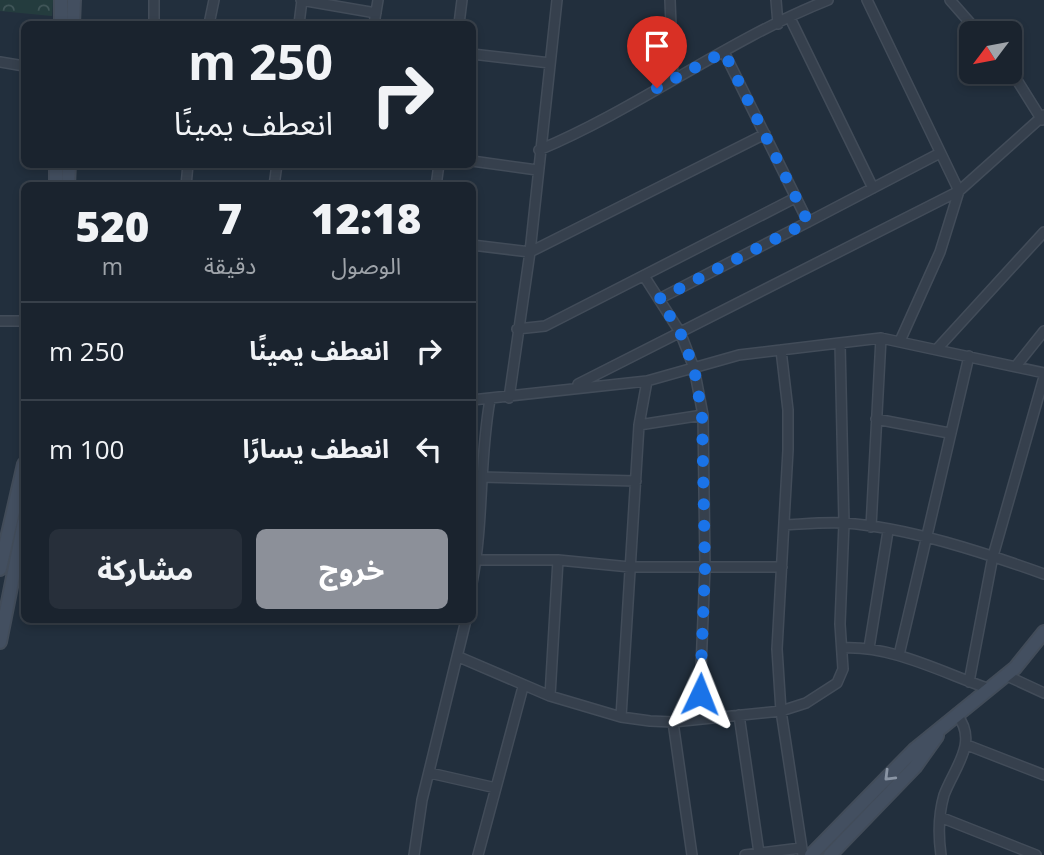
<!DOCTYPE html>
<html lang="ar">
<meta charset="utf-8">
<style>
:root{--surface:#1a232e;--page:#272f3a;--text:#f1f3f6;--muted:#9fa4aa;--line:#38404a;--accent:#8c9099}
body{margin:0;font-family:"Open Sans","Noto Sans Arabic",sans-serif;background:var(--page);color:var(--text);direction:rtl;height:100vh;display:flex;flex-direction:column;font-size:26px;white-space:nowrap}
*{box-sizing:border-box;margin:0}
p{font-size:23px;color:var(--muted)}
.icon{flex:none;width:38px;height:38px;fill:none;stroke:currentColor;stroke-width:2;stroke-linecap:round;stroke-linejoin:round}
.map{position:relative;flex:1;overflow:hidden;direction:ltr}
.drawer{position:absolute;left:21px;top:182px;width:455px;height:441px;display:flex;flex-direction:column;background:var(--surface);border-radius:10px;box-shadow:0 4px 10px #0003,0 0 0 2px var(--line);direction:rtl}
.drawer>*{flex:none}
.top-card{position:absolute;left:21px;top:21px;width:455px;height:147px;border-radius:10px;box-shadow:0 4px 10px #0003,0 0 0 2px var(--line);direction:rtl;background:#1a232e;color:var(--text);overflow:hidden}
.needle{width:46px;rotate:238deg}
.fabs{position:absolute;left:959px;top:21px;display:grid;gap:14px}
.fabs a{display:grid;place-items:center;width:63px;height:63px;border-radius:10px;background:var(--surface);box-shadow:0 4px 10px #0003,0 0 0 2px var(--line);font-size:35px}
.pin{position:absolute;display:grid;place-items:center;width:60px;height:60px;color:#fff;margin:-72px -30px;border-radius:50% 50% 50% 0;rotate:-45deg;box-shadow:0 0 7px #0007}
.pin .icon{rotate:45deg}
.me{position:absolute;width:77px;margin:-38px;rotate:2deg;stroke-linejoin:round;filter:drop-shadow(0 0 5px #0008)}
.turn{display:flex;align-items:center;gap:24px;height:147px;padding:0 28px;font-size:32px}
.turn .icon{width:91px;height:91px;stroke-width:2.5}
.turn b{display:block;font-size:49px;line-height:60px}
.eta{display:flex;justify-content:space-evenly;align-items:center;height:119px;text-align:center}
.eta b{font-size:42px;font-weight:800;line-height:49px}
.primary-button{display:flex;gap:14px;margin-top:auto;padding:14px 28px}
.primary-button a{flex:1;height:80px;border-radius:10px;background:var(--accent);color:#fff;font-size:28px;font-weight:800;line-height:80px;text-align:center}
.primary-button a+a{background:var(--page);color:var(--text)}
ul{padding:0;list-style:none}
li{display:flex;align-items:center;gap:21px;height:98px;padding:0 28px;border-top:2px solid var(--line)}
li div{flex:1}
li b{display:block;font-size:26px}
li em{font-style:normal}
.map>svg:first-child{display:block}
.park{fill:url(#park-crowns)}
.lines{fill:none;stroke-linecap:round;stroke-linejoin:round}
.street-casing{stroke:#424c59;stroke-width:12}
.secondary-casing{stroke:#424c59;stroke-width:16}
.street{stroke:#36404d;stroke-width:9}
.secondary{stroke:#434f60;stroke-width:12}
.oneway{stroke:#8a95a4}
.route{stroke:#1a73e8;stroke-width:12;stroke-dasharray:0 21.6}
</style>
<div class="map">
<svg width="1044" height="855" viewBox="0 0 1044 855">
<defs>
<pattern id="park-crowns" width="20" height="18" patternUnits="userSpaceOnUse" patternTransform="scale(1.75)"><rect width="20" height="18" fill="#243c3e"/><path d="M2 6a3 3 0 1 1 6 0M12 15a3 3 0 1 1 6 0" fill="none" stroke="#415659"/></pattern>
</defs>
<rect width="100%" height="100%" fill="#222f3d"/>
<path class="park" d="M 0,0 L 53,0 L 52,16 L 0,11 Z"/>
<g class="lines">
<defs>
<path id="street" d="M 301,0 L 376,13
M 670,0 L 673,79
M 776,0 L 778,24
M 867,0 L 959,191 L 940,252 L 900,341
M 950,0 L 979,33
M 790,18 L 873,188
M 154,24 L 154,0
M 209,24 L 214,0
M 299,24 L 302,0
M 374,24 L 378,0
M 459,24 L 462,0
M 724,52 L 808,222 L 940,153
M 472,54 L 550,63
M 0,62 L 24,66
M 1010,69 L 1042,120
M 539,150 C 639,108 727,40 828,0
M 472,161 L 537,170
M 186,186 L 188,164
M 274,186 L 277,164
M 436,186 L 439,164
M 472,245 L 530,252 L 765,134
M 644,276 L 680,332 L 694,368 L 703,415 L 705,567 L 699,719
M 659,299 L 808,222
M 0,321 L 24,321
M 517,329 L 545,326 L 795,198
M 937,349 L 1044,232
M 781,350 L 788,410 L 788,450 L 777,649 L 781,711 L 803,855
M 1016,366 L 1044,331
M 578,384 L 959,191 L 1044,115
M 509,398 L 530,252 L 557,0
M 472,400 L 647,381 L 739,355 L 881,338 L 1044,373
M 876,419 L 949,433
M 639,425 L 703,415
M 481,477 L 636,481
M 784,525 C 804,524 824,522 844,523 C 907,527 985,553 1044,574
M 871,527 L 881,338
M 477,560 L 558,560 L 630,567 L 782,567
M 472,583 C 484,522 479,460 490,400
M 842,648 C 891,645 941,672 987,688
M 869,648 L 888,531
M 899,655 L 969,356
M 459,657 L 550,696 L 621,717 L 650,721 L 673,722 L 781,711 L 806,703 L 837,683 L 843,669 L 840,624 L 844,523 L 840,343
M 1005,675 L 1044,693
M 969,682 L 993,556 L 1044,377
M 550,696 L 558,560
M 739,715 L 759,853
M 621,717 L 639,425 L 647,381
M 673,722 L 692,855
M 967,745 L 1044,775
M 430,773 L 496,788
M 940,817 L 1036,855
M 414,855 L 422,800 L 466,620
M 478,855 L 523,687
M 745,855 L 801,848
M 941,855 C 938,834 938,816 944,795 C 954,768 979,742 957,715"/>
<path id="secondary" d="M 61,24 L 61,0
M 73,24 L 74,0
M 56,186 L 56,164
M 68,186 L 69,164
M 0,569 L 24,464
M 0,642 L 24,522
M 811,855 L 914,750 L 1015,668 L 1044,632
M 830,855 L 915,767 L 937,736"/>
</defs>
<use href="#street" class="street-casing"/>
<use href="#secondary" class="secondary-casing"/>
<use href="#street" class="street"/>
<use href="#secondary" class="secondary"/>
</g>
<defs><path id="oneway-chevron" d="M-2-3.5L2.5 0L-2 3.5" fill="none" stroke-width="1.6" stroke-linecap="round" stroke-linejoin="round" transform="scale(1.75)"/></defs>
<use class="oneway" href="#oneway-chevron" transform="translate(889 776) rotate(135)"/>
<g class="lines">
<path class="route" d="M 657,88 L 724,52 L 808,222 L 659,299 L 680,332 L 694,368 L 702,415 L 705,568 L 700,694"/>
</g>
</svg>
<div class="fabs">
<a><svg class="needle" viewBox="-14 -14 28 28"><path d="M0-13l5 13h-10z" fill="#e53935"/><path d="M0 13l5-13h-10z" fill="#9fa4aa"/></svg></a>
</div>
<div class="pin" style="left:657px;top:88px;background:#d93025"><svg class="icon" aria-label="arrive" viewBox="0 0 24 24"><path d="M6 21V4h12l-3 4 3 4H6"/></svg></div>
<svg class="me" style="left:700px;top:694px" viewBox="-20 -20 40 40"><path d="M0-17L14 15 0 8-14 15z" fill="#1a73e8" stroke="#fff" stroke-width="4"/></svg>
<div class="top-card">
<div class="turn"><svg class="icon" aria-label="right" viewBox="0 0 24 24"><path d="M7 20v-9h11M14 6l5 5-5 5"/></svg><div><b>250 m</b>انعطف يمينًا</div></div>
</div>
<section class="drawer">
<div class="eta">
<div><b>12:18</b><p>الوصول</p></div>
<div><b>7</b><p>دقيقة</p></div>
<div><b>520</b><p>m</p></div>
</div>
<ul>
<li><svg class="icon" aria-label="right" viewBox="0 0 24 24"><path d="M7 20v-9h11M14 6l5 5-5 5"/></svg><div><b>انعطف يمينًا</b></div><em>250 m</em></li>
<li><svg class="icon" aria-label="left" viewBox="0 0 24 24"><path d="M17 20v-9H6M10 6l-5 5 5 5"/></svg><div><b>انعطف يسارًا</b></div><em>100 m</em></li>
</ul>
<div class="primary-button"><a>خروج</a><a>مشاركة</a></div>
</section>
</div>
